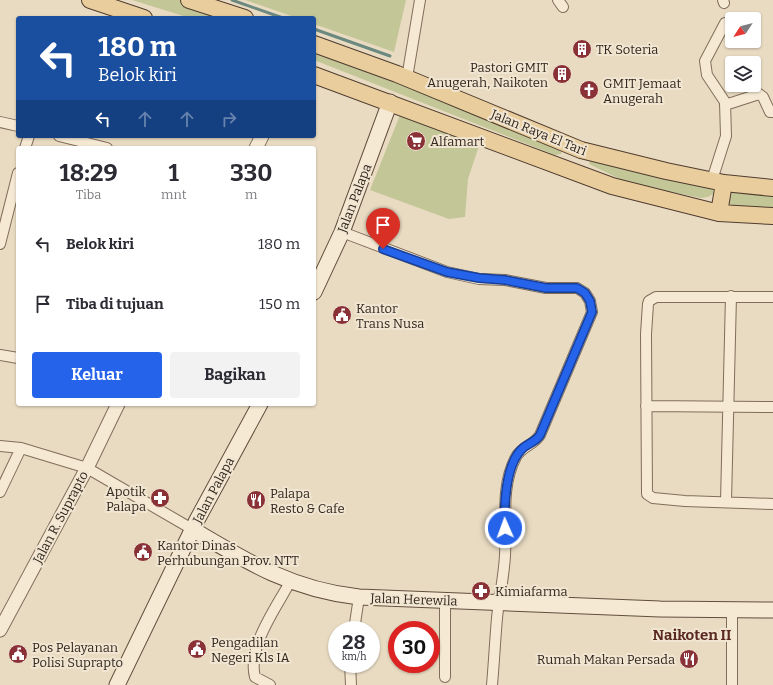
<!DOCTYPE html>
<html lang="id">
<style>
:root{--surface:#fff;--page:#f2f2f3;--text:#2b2b33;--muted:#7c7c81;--accent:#2563eb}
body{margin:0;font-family:Bitter,serif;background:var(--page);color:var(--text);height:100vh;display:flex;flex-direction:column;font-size:15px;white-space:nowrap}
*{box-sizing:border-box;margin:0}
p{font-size:13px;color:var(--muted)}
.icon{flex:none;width:22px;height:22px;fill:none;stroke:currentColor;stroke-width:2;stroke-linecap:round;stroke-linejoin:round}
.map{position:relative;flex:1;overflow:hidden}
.panel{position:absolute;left:16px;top:146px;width:300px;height:260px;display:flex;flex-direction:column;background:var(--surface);border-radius:4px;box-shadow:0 1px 3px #0004}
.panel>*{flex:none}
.hud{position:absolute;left:16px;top:16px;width:300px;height:122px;border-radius:4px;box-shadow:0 1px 3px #0004;background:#1a4fa0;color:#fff;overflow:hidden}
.needle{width:26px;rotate:234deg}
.fabs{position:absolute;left:725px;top:12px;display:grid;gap:8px}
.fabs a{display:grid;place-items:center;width:36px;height:36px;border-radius:4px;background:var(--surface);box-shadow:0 1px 3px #0004;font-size:20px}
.speed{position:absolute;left:328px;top:621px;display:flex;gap:8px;font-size:20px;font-weight:700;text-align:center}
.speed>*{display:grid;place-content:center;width:52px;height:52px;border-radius:50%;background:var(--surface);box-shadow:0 1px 3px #0004;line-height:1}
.speed small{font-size:10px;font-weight:400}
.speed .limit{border:6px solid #d22;background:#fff;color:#111}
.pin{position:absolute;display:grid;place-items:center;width:34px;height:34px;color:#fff;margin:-41px -17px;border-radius:50% 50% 50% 0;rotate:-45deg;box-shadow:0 0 4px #0007}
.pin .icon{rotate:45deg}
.me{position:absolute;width:44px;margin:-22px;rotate:358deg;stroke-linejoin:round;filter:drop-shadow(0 0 3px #0008)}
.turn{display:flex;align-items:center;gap:14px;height:84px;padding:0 16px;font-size:18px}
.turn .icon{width:52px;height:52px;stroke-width:2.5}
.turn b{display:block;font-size:28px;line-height:34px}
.lanes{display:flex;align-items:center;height:38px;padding:0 16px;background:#0003;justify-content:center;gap:20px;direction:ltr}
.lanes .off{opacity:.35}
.eta{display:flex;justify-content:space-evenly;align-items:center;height:68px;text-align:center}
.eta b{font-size:24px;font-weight:700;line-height:28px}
.cta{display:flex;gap:8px;margin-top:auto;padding:8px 16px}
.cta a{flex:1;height:46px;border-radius:4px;background:var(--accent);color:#fff;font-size:16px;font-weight:700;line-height:46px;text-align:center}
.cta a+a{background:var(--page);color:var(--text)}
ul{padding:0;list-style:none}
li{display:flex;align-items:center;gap:12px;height:60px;padding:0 16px}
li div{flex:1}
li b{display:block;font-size:15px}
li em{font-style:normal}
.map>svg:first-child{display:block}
.green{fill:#c3c697}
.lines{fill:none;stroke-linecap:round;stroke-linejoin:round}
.stream{stroke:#6c8980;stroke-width:3}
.minor-casing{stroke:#816d5b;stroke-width:12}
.tertiary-casing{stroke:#816d5b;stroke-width:15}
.secondary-casing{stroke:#624e3e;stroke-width:17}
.primary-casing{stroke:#4f3c2f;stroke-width:18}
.minor{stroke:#f5e9d4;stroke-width:10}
.tertiary{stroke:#f5e9d4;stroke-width:13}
.secondary{stroke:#f5e9d4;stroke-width:15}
.primary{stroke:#e9cd9d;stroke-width:16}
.route-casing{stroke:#184099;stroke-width:10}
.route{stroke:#2563eb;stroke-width:7}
.labels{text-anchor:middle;stroke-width:4;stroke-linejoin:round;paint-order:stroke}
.poi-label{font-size:13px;fill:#32261e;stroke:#f1e6d1;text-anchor:start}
.street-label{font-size:13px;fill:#32261e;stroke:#f1e6d1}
.quarter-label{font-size:15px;font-weight:bold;fill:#5a2a21;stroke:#f1e6d1}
</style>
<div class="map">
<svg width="773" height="685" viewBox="0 0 773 685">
<rect width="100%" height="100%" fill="#e9dbc2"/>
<path class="green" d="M 132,0 L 182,0 L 239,18 L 190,18 Z
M 245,0 L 406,0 L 394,52 L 314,24 L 314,18 L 297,18 Z
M 314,45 L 558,147 L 562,151 L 561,154 L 555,155 L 314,60 Z
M 400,115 L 479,146 L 468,179 L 465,217 L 449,219 L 370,190 Z
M 592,154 L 713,189 L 713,194 L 708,197 L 701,198 L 628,183 L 589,164 Z
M 734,189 L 773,192 L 773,210 L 732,207 L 726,203 L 728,192 Z"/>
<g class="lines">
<path class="stream" d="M 232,0 L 283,18
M 314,29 L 390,56"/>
<defs>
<path id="minor" d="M 558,0 L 563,7
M 723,0 L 724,3
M 407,78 L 420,0
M 725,105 L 759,94 L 763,97 L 770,112 L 773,112
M 0,122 L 18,126
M 59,136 L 107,148
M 25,148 L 29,136
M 712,180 L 726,136 L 725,102 L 707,75 L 705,61 L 725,23
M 342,232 L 447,272 L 479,279 L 505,280 L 546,288 L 577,288 L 585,293 L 590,301 L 592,312 L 540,435 C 534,445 522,446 516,457 C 500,487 507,523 505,555 C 504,577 499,597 497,618 C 495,641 494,663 492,685
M 0,244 L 18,173
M 773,297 L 656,297 L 649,301 L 648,304 L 646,334 L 647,494 L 653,498 L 685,501 L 773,504
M 0,355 L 18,358
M 646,406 L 773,407
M 0,446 L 21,448 L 87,468 L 192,529
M 0,492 L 21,448
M 726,501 L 731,296
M 445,600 L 445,677
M 354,630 L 359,597
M 350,664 L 351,685
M 270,685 L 255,677 C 247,647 276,608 290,582
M 732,685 L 732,610"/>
<path id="tertiary" d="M 256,148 L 262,136
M 0,630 L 87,468 L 118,404"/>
<path id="secondary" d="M 314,292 L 342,232 L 390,102
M 192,529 C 247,562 293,590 359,597 L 660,609 L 773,610
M 117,685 L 197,520 L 260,404"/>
<path id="primary" d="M 90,0 L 144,18
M 189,0 L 245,18
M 314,44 L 397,74 L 581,150 L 666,171 L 724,183 L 773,188
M 314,75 L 612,186 L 719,213 L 773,216
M 719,213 L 724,183"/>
</defs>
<use href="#minor" class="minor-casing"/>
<use href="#tertiary" class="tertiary-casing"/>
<use href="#secondary" class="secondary-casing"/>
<use href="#primary" class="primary-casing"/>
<use href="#minor" class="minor"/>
<use href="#tertiary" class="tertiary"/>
<use href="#secondary" class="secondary"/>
<use href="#primary" class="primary"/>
</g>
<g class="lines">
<defs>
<path id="route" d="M 383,249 L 447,272 L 479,278 L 505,280 L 546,288 L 577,288 L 585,293 L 590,301 L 592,312 L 540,435 C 535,443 527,443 521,450 C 505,467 504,507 505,528"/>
</defs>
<use href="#route" class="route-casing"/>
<use href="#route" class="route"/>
</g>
<defs>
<symbol id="building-disc" viewBox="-11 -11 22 22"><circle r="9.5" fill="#8a3137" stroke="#f1e6d1"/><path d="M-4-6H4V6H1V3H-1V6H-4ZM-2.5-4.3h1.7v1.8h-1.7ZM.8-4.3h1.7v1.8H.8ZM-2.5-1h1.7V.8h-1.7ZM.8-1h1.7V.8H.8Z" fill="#fff"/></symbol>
<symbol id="church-disc" viewBox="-11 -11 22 22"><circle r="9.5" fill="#8a3137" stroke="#f1e6d1"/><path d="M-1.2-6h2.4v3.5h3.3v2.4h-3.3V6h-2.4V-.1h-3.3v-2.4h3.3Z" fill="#fff"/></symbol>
<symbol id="supermarket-disc" viewBox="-11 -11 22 22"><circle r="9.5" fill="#8a3137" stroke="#f1e6d1"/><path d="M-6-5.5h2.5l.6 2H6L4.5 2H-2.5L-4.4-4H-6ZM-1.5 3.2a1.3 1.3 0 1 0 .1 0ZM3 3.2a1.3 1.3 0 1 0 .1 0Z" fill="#fff"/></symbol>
<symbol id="civic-disc" viewBox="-11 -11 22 22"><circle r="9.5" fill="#8a3137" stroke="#f1e6d1"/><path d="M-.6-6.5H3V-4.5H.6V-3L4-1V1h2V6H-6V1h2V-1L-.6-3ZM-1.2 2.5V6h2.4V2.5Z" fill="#fff"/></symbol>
<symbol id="pharmacy-disc" viewBox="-11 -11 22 22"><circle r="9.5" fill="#8a3137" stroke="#f1e6d1"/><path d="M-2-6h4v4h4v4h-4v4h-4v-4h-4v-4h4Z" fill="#fff"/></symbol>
<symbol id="restaurant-disc" viewBox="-11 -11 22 22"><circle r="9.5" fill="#8a3137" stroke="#f1e6d1"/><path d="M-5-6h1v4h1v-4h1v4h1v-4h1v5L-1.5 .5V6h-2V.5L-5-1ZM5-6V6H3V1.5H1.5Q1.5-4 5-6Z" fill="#fff"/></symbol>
</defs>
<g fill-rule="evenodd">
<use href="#building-disc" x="571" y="38" width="22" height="22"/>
<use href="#building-disc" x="551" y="63" width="22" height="22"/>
<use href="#church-disc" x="578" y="79" width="22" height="22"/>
<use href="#supermarket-disc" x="405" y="130" width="22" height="22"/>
<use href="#civic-disc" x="331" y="304" width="22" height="22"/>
<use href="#pharmacy-disc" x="149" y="487" width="22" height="22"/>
<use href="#restaurant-disc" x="245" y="489" width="22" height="22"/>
<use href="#civic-disc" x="132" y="541" width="22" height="22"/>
<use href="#pharmacy-disc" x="470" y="580" width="22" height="22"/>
<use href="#civic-disc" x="186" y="638" width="22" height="22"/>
<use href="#civic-disc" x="7" y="643" width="22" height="22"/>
<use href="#restaurant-disc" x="678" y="648" width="22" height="22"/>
</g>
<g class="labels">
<g class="poi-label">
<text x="596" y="54">TK Soteria</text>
<text x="548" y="72" text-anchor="end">Pastori GMIT<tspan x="548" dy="15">Anugerah, Naikoten</tspan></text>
<text x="603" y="88">GMIT Jemaat<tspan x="603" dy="15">Anugerah</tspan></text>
<text x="430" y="146">Alfamart</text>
<text x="356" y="313">Kantor<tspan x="356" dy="15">Trans Nusa</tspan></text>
<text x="146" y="496" text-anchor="end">Apotik<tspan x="146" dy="15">Palapa</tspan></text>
<text x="270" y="498">Palapa<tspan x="270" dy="15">Resto &amp; Cafe</tspan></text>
<text x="157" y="550">Kantor Dinas<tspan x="157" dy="15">Perhubungan Prov. NTT</tspan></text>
<text x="495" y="596">Kimiafarma</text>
<text x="211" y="647">Pengadilan<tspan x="211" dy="15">Negeri Kls IA</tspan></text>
<text x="32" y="652">Pos Pelayanan<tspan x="32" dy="15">Polisi Suprapto</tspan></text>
<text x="675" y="664" text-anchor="end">Rumah Makan Persada</text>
</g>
<g class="street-label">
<text transform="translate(539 132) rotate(22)" y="5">Jalan Raya El Tari</text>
<text transform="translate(354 198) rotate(-69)" y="5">Jalan Palapa</text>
<text transform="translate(213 490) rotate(-62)" y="5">Jalan Palapa</text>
<text transform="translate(60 517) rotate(-62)" y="5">Jalan R. Suprapto</text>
<text transform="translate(414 599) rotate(2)" y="5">Jalan Herewila</text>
</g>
<g class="quarter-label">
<text x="692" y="640">Naikoten II</text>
</g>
</g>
</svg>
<div class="fabs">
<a><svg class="needle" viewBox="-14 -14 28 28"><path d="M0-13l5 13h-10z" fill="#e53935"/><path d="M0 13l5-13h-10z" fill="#7c7c81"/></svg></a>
<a><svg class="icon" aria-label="layers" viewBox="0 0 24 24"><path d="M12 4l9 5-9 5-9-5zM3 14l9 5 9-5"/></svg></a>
</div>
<div class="speed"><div>28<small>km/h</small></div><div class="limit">30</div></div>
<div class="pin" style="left:383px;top:249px;background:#d93025"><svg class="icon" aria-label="arrive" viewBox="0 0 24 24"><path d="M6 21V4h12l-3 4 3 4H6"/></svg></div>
<svg class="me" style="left:505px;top:528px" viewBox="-20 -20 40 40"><circle r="17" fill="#2563eb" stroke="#fff" stroke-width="3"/><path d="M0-11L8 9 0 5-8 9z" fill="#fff"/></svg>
<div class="hud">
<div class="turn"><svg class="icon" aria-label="left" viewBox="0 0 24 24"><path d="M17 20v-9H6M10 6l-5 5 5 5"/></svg><div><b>180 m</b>Belok kiri</div></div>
<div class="lanes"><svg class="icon" aria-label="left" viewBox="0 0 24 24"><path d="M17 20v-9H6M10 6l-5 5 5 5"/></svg><svg class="icon off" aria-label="ahead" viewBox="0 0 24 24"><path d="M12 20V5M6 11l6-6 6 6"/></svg><svg class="icon off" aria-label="ahead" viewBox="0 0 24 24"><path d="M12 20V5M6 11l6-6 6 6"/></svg><svg class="icon off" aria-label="right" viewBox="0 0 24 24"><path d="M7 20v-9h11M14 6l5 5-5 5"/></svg></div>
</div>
<section class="panel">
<div class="eta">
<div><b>18:29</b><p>Tiba</p></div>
<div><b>1</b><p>mnt</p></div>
<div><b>330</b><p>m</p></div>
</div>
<ul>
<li><svg class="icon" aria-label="left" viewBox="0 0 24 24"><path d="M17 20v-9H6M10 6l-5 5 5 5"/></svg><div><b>Belok kiri</b></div><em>180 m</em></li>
<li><svg class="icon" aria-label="arrive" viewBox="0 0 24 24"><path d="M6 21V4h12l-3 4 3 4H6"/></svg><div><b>Tiba di tujuan</b></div><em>150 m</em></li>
</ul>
<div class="cta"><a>Keluar</a><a>Bagikan</a></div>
</section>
</div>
